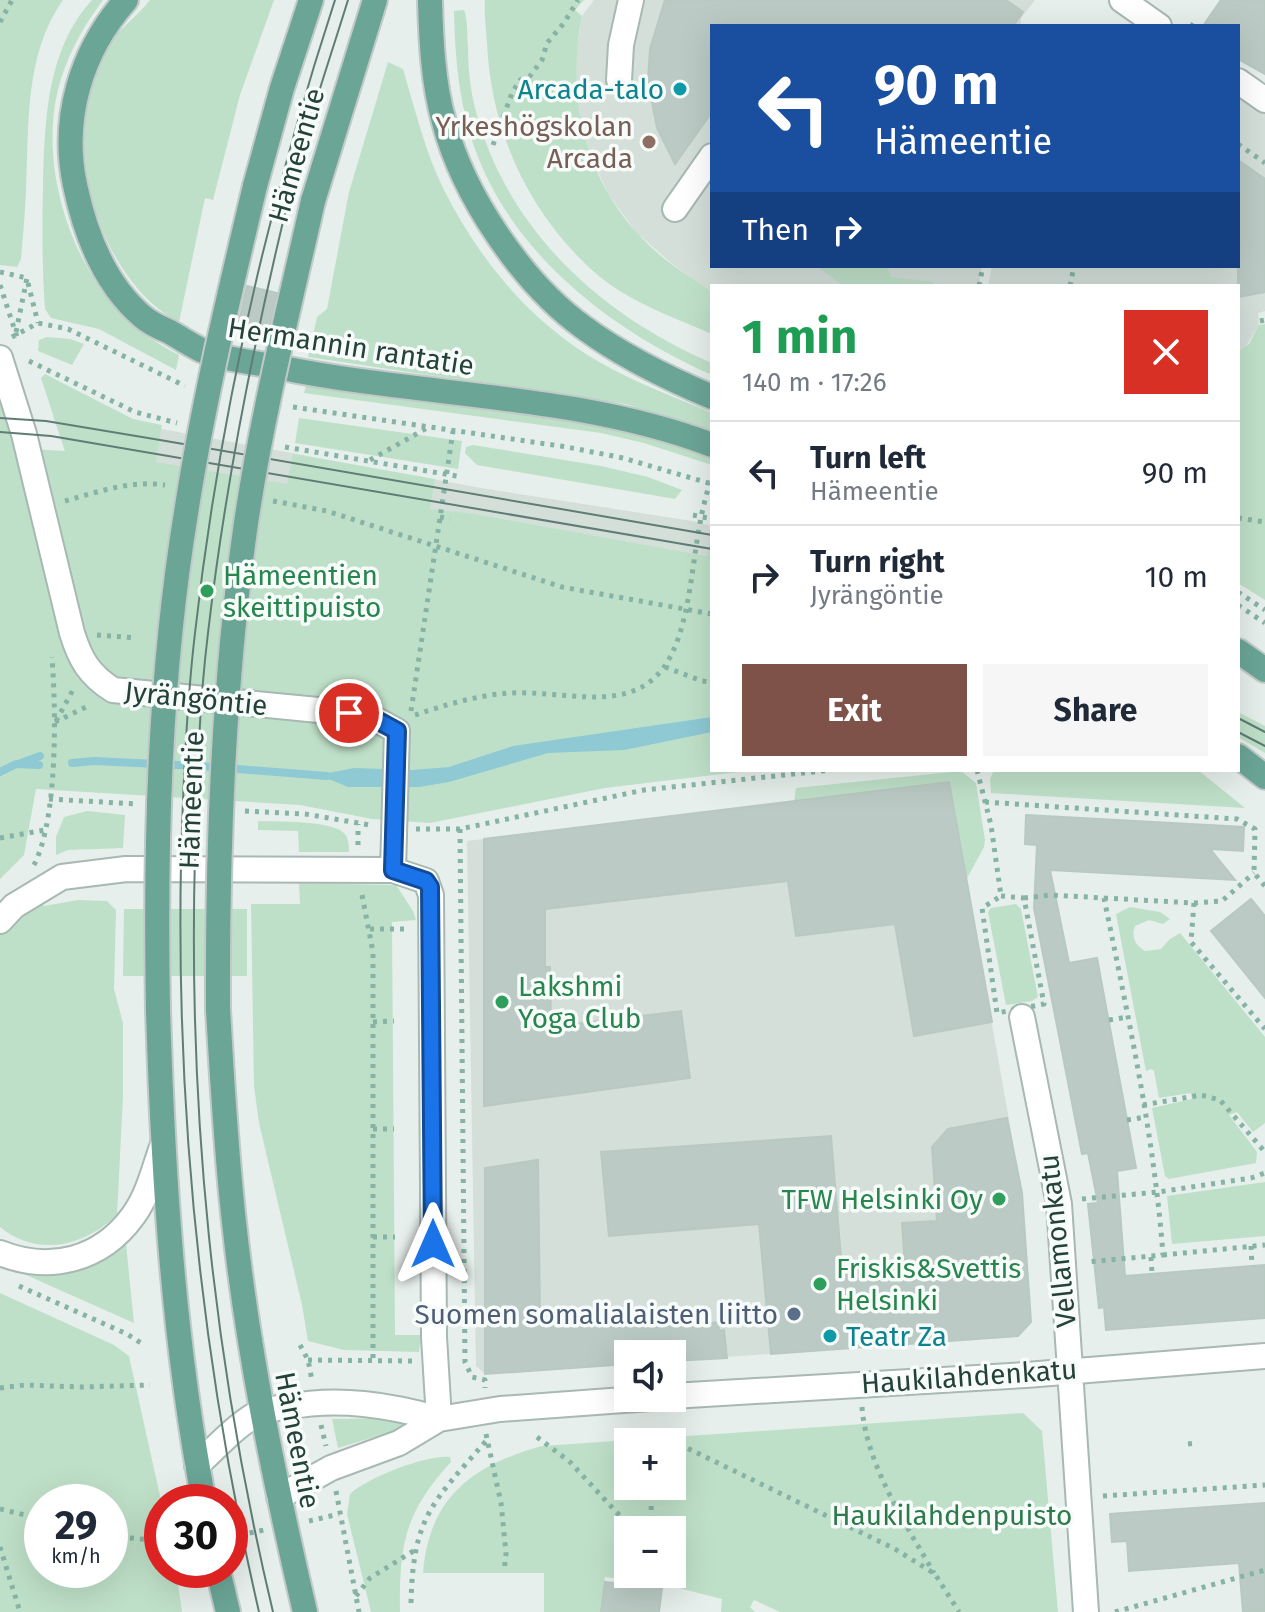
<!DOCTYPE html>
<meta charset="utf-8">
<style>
:root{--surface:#fff;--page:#f6f6f7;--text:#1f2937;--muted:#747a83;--line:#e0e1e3;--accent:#7f5249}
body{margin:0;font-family:"Fira Sans",sans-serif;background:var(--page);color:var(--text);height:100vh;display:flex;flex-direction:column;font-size:30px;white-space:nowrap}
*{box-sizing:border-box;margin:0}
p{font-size:26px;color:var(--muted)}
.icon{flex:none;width:44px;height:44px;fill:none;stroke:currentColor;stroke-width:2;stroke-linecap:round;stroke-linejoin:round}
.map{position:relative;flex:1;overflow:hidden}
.sheet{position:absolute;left:710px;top:284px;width:530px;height:488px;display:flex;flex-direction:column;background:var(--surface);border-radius:0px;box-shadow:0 8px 32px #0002}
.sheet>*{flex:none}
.banner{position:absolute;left:710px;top:24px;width:530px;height:244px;border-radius:0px;box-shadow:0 8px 32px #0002;background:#1a4fa0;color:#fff;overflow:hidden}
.buttons{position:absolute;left:614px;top:1340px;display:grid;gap:16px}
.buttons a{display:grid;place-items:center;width:72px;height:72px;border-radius:0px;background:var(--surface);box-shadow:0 8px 32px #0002;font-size:40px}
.speed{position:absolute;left:24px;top:1484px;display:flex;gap:16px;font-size:40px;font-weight:700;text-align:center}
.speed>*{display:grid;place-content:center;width:104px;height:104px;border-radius:50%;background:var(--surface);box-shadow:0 8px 32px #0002;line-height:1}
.speed small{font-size:20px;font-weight:400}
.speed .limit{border:12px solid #d22;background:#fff;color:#111}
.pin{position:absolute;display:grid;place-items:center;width:68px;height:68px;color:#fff;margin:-34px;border:4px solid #fff;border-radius:50%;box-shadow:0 2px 8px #0007}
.me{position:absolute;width:88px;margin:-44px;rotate:0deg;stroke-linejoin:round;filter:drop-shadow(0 0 6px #0008)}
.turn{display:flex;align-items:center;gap:28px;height:168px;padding:0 32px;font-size:36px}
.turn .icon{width:104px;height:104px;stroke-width:2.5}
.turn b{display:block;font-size:56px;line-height:68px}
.then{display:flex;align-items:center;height:76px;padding:0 32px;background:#0003;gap:16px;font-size:30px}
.round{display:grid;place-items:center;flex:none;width:84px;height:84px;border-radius:0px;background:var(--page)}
.summary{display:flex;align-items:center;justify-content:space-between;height:136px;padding:0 32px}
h1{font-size:48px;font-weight:700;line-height:60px;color:#1e9e55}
.primary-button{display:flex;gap:16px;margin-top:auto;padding:16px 32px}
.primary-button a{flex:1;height:92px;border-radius:0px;background:var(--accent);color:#fff;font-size:32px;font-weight:700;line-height:92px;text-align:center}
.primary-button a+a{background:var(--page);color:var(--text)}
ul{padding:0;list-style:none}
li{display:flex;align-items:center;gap:24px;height:104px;padding:0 32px;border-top:2px solid var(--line)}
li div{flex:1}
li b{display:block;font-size:30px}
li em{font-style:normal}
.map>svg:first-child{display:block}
.built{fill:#d4dfda}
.green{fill:#bfe0c8;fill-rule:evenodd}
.water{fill:#8ec9d4}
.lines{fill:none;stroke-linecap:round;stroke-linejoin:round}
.stream{stroke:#8ec9d4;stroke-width:8}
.building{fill:#bbcac4;stroke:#b8c9c2;stroke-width:2}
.minor-casing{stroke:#a8b8b2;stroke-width:28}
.major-casing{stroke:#c2cac8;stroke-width:28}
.path{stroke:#86b3a5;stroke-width:5;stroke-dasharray:4 6;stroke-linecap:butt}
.minor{stroke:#fff;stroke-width:24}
.major{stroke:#6aa596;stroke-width:24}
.tram{stroke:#5f7d75;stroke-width:2}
.major-bridge-casing{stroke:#c2cac8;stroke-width:28;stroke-linecap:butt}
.major-bridge{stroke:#6aa596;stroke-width:24}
.route-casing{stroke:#114b97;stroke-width:20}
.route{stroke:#1a73e8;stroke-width:14}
.culture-dot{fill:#0f9aa8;stroke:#f7fbf9;stroke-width:3}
.education-dot{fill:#8d6e63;stroke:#f7fbf9;stroke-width:3}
.leisure-dot{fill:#2e9e5b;stroke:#f7fbf9;stroke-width:3}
.service-dot{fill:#5c6f8a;stroke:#f7fbf9;stroke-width:3}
.labels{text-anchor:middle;stroke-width:7;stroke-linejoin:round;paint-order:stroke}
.culture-label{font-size:28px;fill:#0d838f;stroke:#f7fbf9;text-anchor:end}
.education-label{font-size:28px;fill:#785e54;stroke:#f7fbf9;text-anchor:end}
.street-label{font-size:28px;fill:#24423a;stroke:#f7fbf9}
.leisure-label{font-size:28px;fill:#27864d;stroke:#f7fbf9;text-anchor:start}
.service-label{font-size:28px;fill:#4e5e75;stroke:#f7fbf9;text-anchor:end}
.park-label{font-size:28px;fill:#2d7a4b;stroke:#f7fbf9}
</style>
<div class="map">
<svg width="1265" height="1612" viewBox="0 0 1265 1612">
<rect width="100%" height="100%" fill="#e6efeb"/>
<path class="built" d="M 594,0 L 1035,0 L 1021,18 L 1021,26 L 712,26 L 712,266 L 982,266 L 979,286 L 712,286 L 712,294 L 671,263 L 636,232 L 609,195 L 589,153 L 582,131 L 575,85 L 575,62 L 582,16 Z
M 1238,68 L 1265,88 L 1265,311 L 1258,313 L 1259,325 L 1244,349 L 1238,352 L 1238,286 L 988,286 L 992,266 L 1238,266 Z
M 53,416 L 162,429 L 481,488 L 692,521 L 712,526 L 712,557 L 476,514 L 451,513 L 65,451 Z
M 949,782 L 1022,1193 L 1031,1322 L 1018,1336 L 672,1361 L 672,1354 L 628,1354 L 628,1364 L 485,1374 L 476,1366 L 467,841 Z"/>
<path class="green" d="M 0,0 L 63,0 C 24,55 29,127 26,191 C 25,214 23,236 21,259 L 17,267 L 0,265 Z
M 92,0 L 103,0 C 82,28 65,59 57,94 C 42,164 66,247 111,303 C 129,325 154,342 179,355 L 176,370 L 99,329 L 51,318 L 45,309 C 42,268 42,227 43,186 C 45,122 46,50 92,0 Z
M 150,0 L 274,0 L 240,95 L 213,200 L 205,198 L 179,322 C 103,283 65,157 94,79 C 99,66 107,45 116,35 C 127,23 140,13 150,0 Z
M 485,0 L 584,0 L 575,10 L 582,16 C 565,101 586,187 652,248 C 670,265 692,278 712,292 L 712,334 C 672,317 625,300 593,271 C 527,211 491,130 487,43 C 486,29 484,14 485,0 Z
M 464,10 C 468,21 467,35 468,47 C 468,67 470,87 475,108 C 506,229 600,315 712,363 L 712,375 C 612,331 513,255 475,149 C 459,104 455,57 454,11 Z
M 388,62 L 403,69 C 415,109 425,152 444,190 C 480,261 531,323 601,363 C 636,383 675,397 712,413 L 712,430 L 625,404 L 308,357 L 317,317 L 327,309 L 349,192 Z
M 817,266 L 887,266 L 891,277 L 933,282 L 936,286 L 843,286 Z
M 1265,324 L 1265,600 L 1238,583 L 1238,352 L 1249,344 L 1259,325 Z
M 47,337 L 70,339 L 84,344 L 72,365 L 38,351 L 39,340 Z
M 45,374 L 133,419 L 162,425 L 156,462 L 287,484 L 293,454 L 435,479 L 430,509 L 476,514 L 707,556 L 712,526 L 712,770 L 755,770 L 605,788 L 430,823 L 372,819 L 300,805 L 36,789 L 24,855 L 0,879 L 0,397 L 14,448 L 65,451 L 41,378 Z
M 306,386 L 568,419 L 646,435 L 712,456 L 712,465 L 644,443 L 601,433 L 304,393 Z
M 299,418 L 462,441 L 458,469 L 295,443 Z
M 473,445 L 601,466 L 648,477 L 682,490 L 675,499 L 477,465 L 465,453 L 466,447 Z
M 1238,712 L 1265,726 L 1265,753 L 1238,737 Z
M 994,770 L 1198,770 L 1245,808 L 991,793 L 990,779 Z
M 961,771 L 976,783 L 985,840 L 984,847 L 966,880 L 948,782 L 794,802 L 796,788 Z
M 87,811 L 125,815 L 123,848 L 68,850 L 56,855 L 56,837 L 64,817 Z
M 258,821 C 278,822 330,820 344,833 C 349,838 349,846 349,852 L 299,852 L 298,831 L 258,830 Z
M 299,883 L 396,885 L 413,911 L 416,920 L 392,922 L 395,1335 L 421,1335 L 419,1352 L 344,1350 L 308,1341 L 302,1305 L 259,1123 L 254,1086 L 251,904 L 300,904 Z
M 37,899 L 44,906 L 78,900 L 107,901 L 116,910 L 114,989 L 123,1023 L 123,1097 L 117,1215 C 84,1246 38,1258 0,1227 L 0,934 Z
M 1016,904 L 1021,909 L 1038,997 L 1032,1001 L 1006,1005 L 988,912 L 991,908 Z
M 1130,907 L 1160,912 L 1170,919 L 1163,924 L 1149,920 L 1135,926 C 1131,937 1135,945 1145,951 L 1161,949 L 1170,939 L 1180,933 L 1265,1037 L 1265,1123 L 1253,1132 L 1237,1112 L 1229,1115 L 1257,1152 L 1256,1163 L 1169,1179 L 1165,1176 L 1152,1108 L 1192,1099 L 1191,1093 L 1159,1098 L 1154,1071 L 1151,1069 L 1146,1071 L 1116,914 Z
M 124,909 L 247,909 L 247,976 L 123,976 Z
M 1265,1182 L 1265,1236 L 1172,1244 L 1167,1196 Z
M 126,1244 L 134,1323 L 17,1271 L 94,1264 Z
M 0,1293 L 114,1345 L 129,1356 L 162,1505 L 162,1570 L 176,1570 L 182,1612 L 0,1612 ZM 42,1502 L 110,1502 L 110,1570 L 42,1570 Z
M 1023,1413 L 1042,1431 L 1058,1612 L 780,1612 L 754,1600 L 750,1607 L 755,1612 L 721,1612 L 722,1599 L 663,1584 L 605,1577 L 601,1612 L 544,1612 L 544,1573 L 423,1573 C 429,1497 473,1465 542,1446 ZM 628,1442 L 672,1442 L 672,1486 L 628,1486 ZM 628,1530 L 672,1530 L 672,1574 L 628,1574 Z
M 401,1418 L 407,1423 L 403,1428 L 338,1448 L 332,1419 Z
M 450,1457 L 451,1462 C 405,1512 399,1544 400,1612 L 371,1612 L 347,1514 L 350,1494 C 369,1477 426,1455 450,1457 Z"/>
<path class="water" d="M 712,717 L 712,732 L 624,750 L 548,753 L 449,782 L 419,787 L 348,787 L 319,775 L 354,768 L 412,770 L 449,767 L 513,746 Z"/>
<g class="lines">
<path class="stream" d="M 21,763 L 40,756
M 72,763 L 94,761 L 199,766 L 327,776
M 0,772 L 16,764 L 39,765"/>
</g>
<path class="building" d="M 665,0 L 1006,0 L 1023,12 L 1013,26 L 712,26 L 712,112 L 675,164 L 657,128 L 648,81 L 650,49 Z
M 1221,0 L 1265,0 L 1265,74 L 1238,59 L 1238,26 L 1203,26 Z
M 1238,160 L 1265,179 L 1265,292 L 1238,297 Z
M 247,286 L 277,293 L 269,328 L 239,321 Z
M 949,782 L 992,1022 L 914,1036 L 895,924 L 796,936 L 788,881 L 545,909 L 545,967 L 550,967 L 551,1027 L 681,1011 L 690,1078 L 484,1106 L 484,839 Z
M 1026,815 L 1244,827 L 1243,851 L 1210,849 L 1235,880 L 1050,870 L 1069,963 L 1097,958 L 1136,1168 L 1117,1171 L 1125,1276 L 1265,1265 L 1265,1318 L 1106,1330 L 1104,1307 L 1099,1308 L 1088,1204 L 1098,1203 L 1088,1153 L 1082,1154 L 1034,908 L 1037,845 L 1025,844 Z
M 1251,899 L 1265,916 L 1265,998 L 1211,931 Z
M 1007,1118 L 1022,1193 L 1031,1322 L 1018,1336 L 771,1354 L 759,1224 L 609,1236 L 601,1152 L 831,1136 L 842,1271 L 905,1266 L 902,1223 L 937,1221 L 932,1147 L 948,1129 Z
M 538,1160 L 540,1321 L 708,1310 L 710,1323 L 718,1322 L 719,1331 L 724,1330 L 727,1358 L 672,1361 L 672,1354 L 628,1354 L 628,1364 L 485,1374 L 485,1168 Z
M 1265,1503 L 1265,1612 L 1243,1612 L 1239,1563 L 1129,1571 L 1127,1541 L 1112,1542 L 1110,1514 Z
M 605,1582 L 662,1588 L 659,1612 L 601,1612 Z"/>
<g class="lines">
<defs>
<path id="minor" d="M 1122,0 L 1159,26
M 619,80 L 621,45 L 631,0
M 1238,81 L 1265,100
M 675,209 L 712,156
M 0,358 L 24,434 L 72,633 C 80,659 89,675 113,690 L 349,713 L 375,719 L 397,731 L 393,870
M 0,921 L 14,906 L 62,877 L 126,869 L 393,870 L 426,881 L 431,895 L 434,1337 L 439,1419
M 1022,1017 L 1059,1204 L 1086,1612
M 0,1253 C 50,1273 101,1260 133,1216 C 148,1196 154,1169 162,1147
M 672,1396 L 1026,1375 L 1265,1356
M 197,1465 C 216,1448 235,1426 258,1413 C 267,1409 278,1408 287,1407 C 339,1397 389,1405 439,1419
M 279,1497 L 331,1468 L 399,1443 L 439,1419 L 500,1409 L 651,1398"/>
<path id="major" d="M 126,0 C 81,51 61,118 75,185 C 85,233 105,285 143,317 C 151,324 161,328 170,332 C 180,338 191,345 201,350 C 224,360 254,362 278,367 C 421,397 575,393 712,445
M 430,0 C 431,40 433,83 444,122 C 463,195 522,283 583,327 C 622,356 667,378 712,397
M 255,186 L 282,88 L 311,0
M 313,201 L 375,0
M 1238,651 L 1265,670
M 1238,756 L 1265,777
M 218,1009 C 222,1080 226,1151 234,1222 C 248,1353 275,1483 305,1612
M 158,1010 C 163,1175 173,1339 204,1502
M 218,1570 L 228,1612"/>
</defs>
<use href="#minor" class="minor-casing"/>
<use href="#major" class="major-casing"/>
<path class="path" d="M 0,22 L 12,0
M 1190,24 L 1193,26
M 1238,144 L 1265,163
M 493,145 L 512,93 L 520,80 L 530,76 L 542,60 L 547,43 L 564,23 L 578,0
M 0,272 L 27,278
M 28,283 L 38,323
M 0,285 L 17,337
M 979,286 L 983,266
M 1070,286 L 1074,266
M 1260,321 L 1265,320
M 16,332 L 27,278
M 12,337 L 38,323 L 68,329 L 185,386
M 29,361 L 135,412 L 177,423
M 293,407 L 567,447 L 623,458 L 712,484
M 285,447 L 457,476
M 370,460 L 427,428
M 65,501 C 97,492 131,480 165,485
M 273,501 L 327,511 L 562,587 L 712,614
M 693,515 L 712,519
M 440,517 L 450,519
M 1238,518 L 1265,522
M 1238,592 L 1265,610
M 1238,605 L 1265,623
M 97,635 L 136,638
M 665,667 L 702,681 L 712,682
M 411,711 L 453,431
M 415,715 C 445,705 478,695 510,693 C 576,690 649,723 678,639 C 695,589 693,534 710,483
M 56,721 L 74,688
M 55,722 L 90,705
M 977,770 L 991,825 L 1001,896
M 49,799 L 136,804
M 985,802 L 1237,819 L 1255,829 L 1254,873 L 1265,886
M 245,811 L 305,814 L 370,825
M 416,829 L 460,829 L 644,790 L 831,770
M 460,829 L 465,1362 L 472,1377 L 485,1380 L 485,1388
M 0,838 L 45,830
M 358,845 L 358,824
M 34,865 C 58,818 56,710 52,657
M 362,895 L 373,952 L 373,1361
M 1001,896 L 1024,898 L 1044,1004 L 997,1013 L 982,908 Z
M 1024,898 L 1051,895 L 1104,898 C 1128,1016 1154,1135 1163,1255 L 1087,1262
M 1104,898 L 1194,903 L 1191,942 L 1265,1029
M 1194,903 L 1222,901 L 1254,873
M 370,929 L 410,929
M 1109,1020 L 1128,1017
M 373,1022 L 394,1021
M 1143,1105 L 1201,1095 L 1220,1100 L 1265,1152
M 1127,1120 L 1146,1117
M 373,1129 L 394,1129
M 1082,1199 L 1158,1192 L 1251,1178 L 1265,1173
M 373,1237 L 395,1237
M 1251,1246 L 1252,1266
M 1163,1255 L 1265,1245
M 1151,1257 L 1152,1274
M 19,1286 L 127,1334 L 144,1345
M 300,1345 L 308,1360 L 312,1380
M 308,1360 L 412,1361
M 0,1388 L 25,1385 L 81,1387 L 150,1385
M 862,1407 C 866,1464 906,1525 934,1573
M 321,1425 L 326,1446
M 652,1431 L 895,1549 L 935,1574 L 959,1612
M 486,1434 L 501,1503 L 506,1553 L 504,1572
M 537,1437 L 570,1462 L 633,1530
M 662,1442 L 668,1430
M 1188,1444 L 1198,1443
M 652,1486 L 651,1513 L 653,1530
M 336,1491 L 359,1612
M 1103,1496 L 1265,1485
M 0,1509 L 42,1519
M 309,1521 L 339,1514
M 110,1536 L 162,1541
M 230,1537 L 264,1530
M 0,1547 L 20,1612
M 672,1571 L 686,1582
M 356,1596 L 370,1578 L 415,1550
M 411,1603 C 413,1517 432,1503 486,1441
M 1115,1612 L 1265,1570"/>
<use href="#minor" class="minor"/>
<use href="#major" class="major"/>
<path class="tram" d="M 0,418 L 46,421 L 160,440 L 712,535
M 0,432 L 51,436 L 712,549
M 1238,718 L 1265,732
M 1238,732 L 1265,746
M 259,1612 C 202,1365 176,1115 181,862 C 183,786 186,709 195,633 C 219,418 268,205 335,0
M 273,1612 C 213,1360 188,1113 195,854 C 197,780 199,706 208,633 C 225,486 254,340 289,197 C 305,130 328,65 348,0"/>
<defs>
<path id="major-bridge" d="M 218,1009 C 217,846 223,684 246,523 C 262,415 289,308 313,201
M 158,1010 C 155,844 159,678 186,513 C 203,403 229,295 255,186"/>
</defs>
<use href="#major-bridge" class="major-bridge-casing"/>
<use href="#major-bridge" class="major-bridge"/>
</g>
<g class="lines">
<defs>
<path id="route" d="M 349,713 L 375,719 L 397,731 L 393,870 L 426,881 L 430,887 L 433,1244"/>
</defs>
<use href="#route" class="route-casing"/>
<use href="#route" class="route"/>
</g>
<g class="culture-dot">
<circle cx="680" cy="89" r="8"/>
<circle cx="830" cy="1336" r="8"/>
</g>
<circle class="education-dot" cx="649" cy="142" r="8"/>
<g class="leisure-dot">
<circle cx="207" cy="591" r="8"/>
<circle cx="502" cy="1002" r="8"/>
<circle cx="999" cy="1199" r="8"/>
<circle cx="820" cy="1284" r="8"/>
</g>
<circle class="service-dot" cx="794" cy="1314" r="8"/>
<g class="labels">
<g class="culture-label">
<text x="664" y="99">Arcada-talo</text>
<text x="846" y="1346" text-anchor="start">Teatr Za</text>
</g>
<g class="education-label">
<text x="633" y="136">Yrkeshögskolan<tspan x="633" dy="32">Arcada</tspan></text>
</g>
<g class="street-label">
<text transform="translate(296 155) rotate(-74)" y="10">Hämeentie</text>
<text transform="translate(351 346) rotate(9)" y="10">Hermannin rantatie</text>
<text transform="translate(196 698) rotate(6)" y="10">Jyrängöntie</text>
<text transform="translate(191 800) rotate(-88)" y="10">Hämeentie</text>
<text transform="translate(1057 1241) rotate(-96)" y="10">Vellamonkatu</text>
<text transform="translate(969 1376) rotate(-4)" y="10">Haukilahdenkatu</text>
<text transform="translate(298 1440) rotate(79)" y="10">Hämeentie</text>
</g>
<g class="leisure-label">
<text x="223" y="585">Hämeentien<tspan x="223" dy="32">skeittipuisto</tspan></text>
<text x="518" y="996">Lakshmi<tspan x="518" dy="32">Yoga Club</tspan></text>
<text x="983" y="1209" text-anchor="end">TFW Helsinki Oy</text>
<text x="836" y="1278">Friskis&amp;Svettis<tspan x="836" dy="32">Helsinki</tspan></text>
</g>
<g class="service-label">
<text x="778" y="1324">Suomen somalialaisten liitto</text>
</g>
<g class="park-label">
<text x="952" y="1525">Haukilahdenpuisto</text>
</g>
</g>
</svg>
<div class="buttons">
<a><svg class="icon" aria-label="sound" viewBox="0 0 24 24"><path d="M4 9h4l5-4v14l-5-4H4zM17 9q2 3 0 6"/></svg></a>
<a>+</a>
<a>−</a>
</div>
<div class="speed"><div>29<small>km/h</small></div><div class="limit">30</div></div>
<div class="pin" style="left:349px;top:713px;background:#d93025"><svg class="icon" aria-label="arrive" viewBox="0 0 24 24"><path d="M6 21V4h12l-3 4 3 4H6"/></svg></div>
<svg class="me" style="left:433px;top:1244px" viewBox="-20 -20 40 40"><path d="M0-17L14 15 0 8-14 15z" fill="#1a73e8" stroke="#fff" stroke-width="4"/></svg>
<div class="banner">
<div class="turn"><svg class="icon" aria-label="left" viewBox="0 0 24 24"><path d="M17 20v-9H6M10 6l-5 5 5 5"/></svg><div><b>90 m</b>Hämeentie</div></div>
<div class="then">Then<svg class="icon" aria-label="right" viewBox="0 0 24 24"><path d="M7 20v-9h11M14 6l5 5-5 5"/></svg></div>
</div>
<section class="sheet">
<div class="summary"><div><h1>1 min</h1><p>140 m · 17:26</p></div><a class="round" style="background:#d93025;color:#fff"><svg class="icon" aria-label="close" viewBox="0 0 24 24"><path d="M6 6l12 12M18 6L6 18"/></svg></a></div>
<ul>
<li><svg class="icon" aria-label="left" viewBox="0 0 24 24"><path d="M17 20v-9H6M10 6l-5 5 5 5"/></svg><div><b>Turn left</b><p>Hämeentie</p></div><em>90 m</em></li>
<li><svg class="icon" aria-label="right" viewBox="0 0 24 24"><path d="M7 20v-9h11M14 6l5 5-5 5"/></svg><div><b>Turn right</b><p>Jyrängöntie</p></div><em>10 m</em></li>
</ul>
<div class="primary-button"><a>Exit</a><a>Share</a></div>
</section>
</div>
